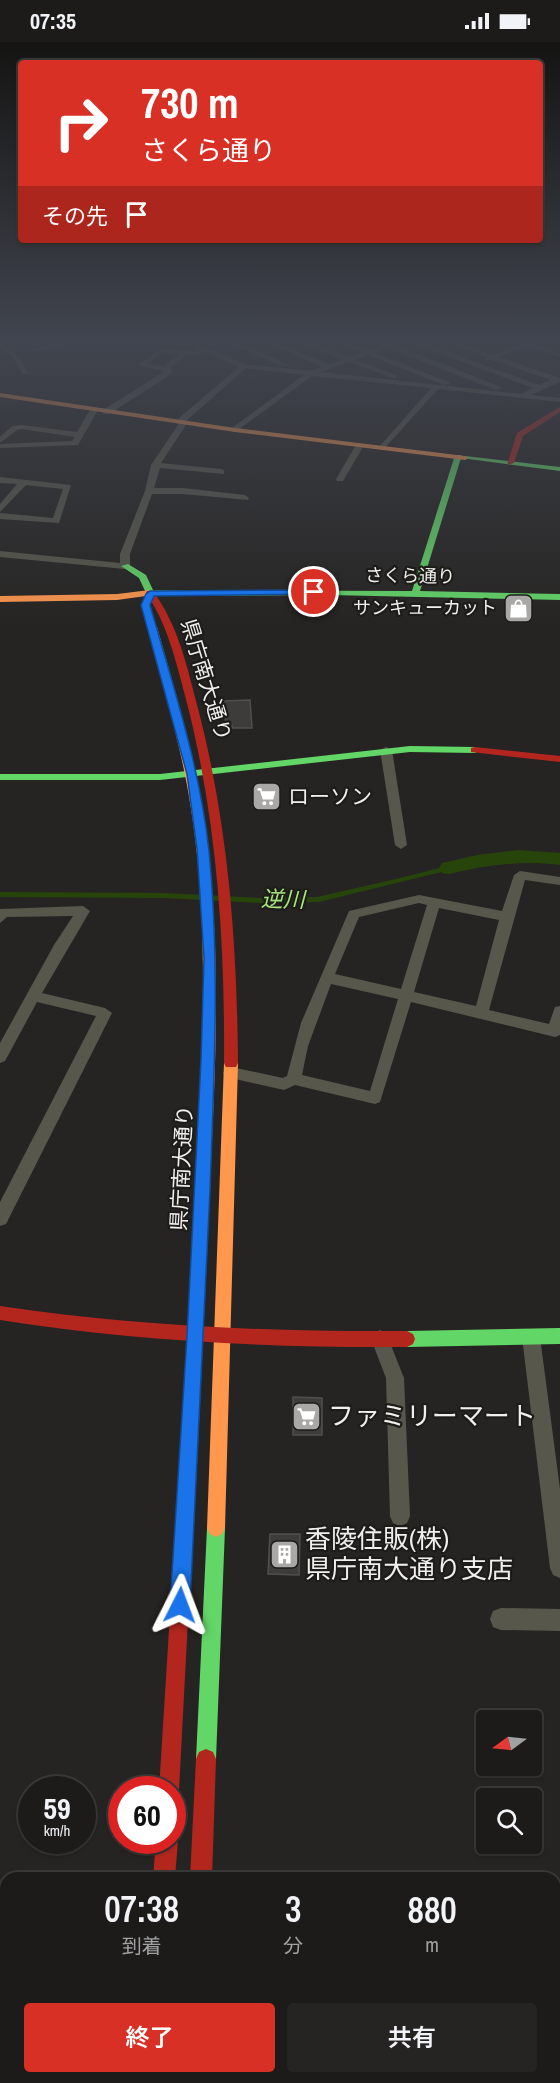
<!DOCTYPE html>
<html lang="ja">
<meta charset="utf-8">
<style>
:root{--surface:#1c1b1a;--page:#252423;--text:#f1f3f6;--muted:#a0a1a2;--line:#3a3939;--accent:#d93025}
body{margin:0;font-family:"Archivo Narrow","Noto Sans JP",sans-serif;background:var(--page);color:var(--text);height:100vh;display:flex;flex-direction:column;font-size:22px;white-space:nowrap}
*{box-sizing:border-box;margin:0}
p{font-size:20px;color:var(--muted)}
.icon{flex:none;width:33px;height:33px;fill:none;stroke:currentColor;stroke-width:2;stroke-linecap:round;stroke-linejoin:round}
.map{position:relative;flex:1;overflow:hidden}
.side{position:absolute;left:0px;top:1830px;width:561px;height:212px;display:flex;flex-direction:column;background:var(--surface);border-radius:18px 18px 0 0;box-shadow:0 2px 4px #0004,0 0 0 2px var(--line)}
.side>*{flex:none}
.guide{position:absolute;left:18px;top:18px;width:525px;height:183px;border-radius:6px;box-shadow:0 2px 4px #0004,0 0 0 2px var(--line);background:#d93025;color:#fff;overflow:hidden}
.needle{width:39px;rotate:255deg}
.tools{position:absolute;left:476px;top:1668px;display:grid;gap:12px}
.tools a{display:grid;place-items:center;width:66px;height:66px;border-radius:6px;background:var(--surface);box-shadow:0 2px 4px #0004,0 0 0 2px var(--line);font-size:30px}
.speed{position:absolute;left:18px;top:1734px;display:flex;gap:12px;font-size:30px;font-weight:700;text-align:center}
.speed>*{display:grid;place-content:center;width:78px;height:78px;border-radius:50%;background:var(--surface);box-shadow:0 2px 4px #0004,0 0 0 2px var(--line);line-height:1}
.speed small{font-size:15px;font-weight:400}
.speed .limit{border:9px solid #d22;background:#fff;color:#111}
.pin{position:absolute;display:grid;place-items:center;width:51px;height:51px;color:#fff;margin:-26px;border:3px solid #fff;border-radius:50%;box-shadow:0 2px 6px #0007}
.me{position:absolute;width:66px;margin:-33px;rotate:3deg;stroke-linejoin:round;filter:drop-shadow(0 0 4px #0008)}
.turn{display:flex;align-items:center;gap:21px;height:126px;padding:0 24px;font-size:27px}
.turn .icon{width:78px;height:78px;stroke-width:2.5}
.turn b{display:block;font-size:42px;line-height:51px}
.then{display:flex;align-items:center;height:57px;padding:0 24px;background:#0003;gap:12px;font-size:22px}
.eta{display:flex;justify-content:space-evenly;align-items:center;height:102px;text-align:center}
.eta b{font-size:36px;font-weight:600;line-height:42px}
.cta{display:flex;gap:12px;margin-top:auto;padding:12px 24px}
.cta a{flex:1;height:69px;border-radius:6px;background:var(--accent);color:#fff;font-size:24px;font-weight:600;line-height:69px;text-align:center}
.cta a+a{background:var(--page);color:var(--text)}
.status{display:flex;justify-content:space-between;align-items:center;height:42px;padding:0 30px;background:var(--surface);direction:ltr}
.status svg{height:16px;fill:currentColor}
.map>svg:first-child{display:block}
.water{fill:#27450b}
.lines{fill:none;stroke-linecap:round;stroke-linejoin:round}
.river{fill:#27450b;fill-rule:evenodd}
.building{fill:#3d3c3a;stroke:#514f4e;stroke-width:1.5}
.street{fill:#57574c;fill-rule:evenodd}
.fast{fill:#63d668;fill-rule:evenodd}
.slow{fill:#ff974d;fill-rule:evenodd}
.jam{fill:#b3261e;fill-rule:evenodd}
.route{fill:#1a73e8;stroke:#114b97;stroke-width:1.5}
.labels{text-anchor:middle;stroke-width:4.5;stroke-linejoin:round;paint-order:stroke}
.far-street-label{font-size:18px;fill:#f1efed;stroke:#1d1c18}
.far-poi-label{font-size:18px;fill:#f1efed;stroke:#1d1c18;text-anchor:end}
.street-label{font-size:21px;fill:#f1efed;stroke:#1d1c18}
.poi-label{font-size:21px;fill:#f1efed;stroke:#1d1c18;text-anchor:start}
.water-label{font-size:22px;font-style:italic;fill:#a7e67d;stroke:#1d1c18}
.near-poi-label{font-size:26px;fill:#f1efed;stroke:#1d1c18;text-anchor:start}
</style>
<div class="status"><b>07:35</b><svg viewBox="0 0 49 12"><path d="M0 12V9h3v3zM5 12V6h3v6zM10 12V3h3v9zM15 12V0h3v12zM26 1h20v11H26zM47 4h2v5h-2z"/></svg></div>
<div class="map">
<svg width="560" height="2041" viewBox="0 0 560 2041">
<rect width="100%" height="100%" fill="#262422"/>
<path class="water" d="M 475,817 L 478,821 L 319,860 L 261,861 L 165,856 L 0,855 L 0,850 L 165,851 L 261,856 L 317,855 L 400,836 Z"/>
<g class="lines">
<path class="river" d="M 518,808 L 560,811 L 560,823 C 522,818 486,823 449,832 L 442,831 L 439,826 L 442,821 L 477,813 Z"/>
</g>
<path class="building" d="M 250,658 L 252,686 L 232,686 L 232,683 L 226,683 L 224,659 Z
M 273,744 L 277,764 L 261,766 L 257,746 Z
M 293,1355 L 322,1356 L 322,1393 L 293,1393 Z
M 270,1492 L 300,1492 L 299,1533 L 268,1532 Z"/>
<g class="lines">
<path class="street" d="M 63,300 L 66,301 L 66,303 L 35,309 L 32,307 Z
M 184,300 L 193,300 L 245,322 L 310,329 L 322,325 L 265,300 L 274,300 L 329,322 L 342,318 L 301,300 L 310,300 L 349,315 L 362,311 L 337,300 L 346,300 L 369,309 L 381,304 L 374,300 L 391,301 L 503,346 L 496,348 L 388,306 L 375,311 L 451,341 L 444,343 L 368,313 L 356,318 L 396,333 L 396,337 L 349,320 L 321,330 L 521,352 L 533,346 L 410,300 L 420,300 L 539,343 L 551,338 L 493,318 L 486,318 L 486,315 L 446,300 L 456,300 L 492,313 L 525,301 L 536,300 L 534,302 L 560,311 L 560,315 L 528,304 L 499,315 L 560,336 L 560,340 L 531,353 L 560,356 L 560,360 L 438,347 L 383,408 L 379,406 L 380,404 L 431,346 L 312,334 L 235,390 L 232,390 L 232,386 L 304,333 L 246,326 L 186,379 L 186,383 L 161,421 L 221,427 L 224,428 L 224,432 L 160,426 L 154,446 L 183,446 L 245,453 L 249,456 L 248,458 L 183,452 L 152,452 L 130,512 L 130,524 L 125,527 L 0,515 L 0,509 L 120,521 L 120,512 L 145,449 L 151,423 L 178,383 L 179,376 L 239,325 L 203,309 L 197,313 L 187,312 L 170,326 L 173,329 L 167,335 L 109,372 L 103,372 L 103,368 L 165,329 L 137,323 L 160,307 L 195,309 L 197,307 ZM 162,311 L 179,312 L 164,324 L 147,322 Z
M 228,300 L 237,300 L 290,323 L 283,325 Z
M 0,302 L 17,312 L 29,332 L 23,332 L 12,314 L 0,307 Z
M 91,366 L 98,368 L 78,403 L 0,406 L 0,402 L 72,399 L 75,395 L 22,387 L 17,388 L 0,401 L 0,395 L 12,384 L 22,383 L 77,390 Z
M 357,401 L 364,403 L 343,439 L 337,439 L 336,437 Z
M 0,435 L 71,443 L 59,481 L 0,477 L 0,471 L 53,476 L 63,447 L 26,443 L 0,470 L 0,462 L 17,442 L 0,441 Z
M 386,705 L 392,708 L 407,803 L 401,807 L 395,803 L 380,708 Z
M 520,829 L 560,835 L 560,843 L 525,838 L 489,968 L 549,982 L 555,965 L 560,964 L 560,993 L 555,995 L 411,960 L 380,1060 L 375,1062 L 295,1043 L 284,1048 L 226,1035 L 223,1031 L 226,1027 L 231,1025 L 283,1036 L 287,1034 L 301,981 L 349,869 L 419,853 L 502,869 L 514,833 ZM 419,861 L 427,863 L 401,947 L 335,932 L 359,875 ZM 439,866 L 499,878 L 476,964 L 414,950 ZM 331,942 L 398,957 L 370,1049 L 302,1033 L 308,1004 Z
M 83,864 L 90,869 L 42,951 L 105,966 L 112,971 L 6,1182 L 0,1184 L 0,1160 L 96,974 L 37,960 L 5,1019 L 0,1021 L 0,1001 L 54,903 L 73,874 L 7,875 L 0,881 L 0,867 Z
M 531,1287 L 537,1289 L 540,1295 L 560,1447 L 560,1536 L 553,1533 L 550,1526 L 522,1295 L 525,1289 Z
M 380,1288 L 386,1291 L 404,1336 L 410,1474 L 407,1481 L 400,1484 L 393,1481 L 390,1474 L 386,1336 L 371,1297 L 374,1291 Z
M 501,1566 L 560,1567 L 560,1589 L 501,1588 L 493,1585 L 490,1577 L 493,1569 Z"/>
<path class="fast" d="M 455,413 L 461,413 L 461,416 L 465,414 L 560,425 L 560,429 L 461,416 L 420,549 L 560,552 L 560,558 L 330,553 L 150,554 L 146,551 L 139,536 L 121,524 L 128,522 L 146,533 L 153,548 L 412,549 Z
M 410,704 L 475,705 L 480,708 L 475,711 L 410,710 L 160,738 L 0,738 L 0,732 L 160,732 Z
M 205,1092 L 210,1094 L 212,1098 L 201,1332 L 199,1338 L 193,1340 L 187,1338 L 185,1332 L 198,1098 L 200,1094 Z
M 560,1286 L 560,1302 L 407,1305 L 401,1302 L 399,1297 L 401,1292 L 407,1289 Z
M 216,1477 L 222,1480 L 225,1486 L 216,1717 L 213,1724 L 206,1727 L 199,1724 L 196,1717 L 207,1486 L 210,1480 Z
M 142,2036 L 166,2036 L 166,2041 L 142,2041 Z"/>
<path class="slow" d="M 0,351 L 235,386 L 465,414 L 469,416 L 465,418 L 235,390 L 0,355 Z
M 150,548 L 153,549 L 153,553 L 117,558 L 0,560 L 0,554 L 117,552 Z
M 152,582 L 157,585 C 175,649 195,713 204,780 C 220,885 217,992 212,1098 L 210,1102 L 205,1104 L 200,1102 L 198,1098 C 203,992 208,886 193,780 C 184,714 165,649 147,585 Z
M 231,1016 L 236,1017 L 238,1021 L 225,1486 L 222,1492 L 216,1495 L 210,1492 L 207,1486 L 224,1021 L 226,1017 Z
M 0,1906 L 6,1907 L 6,1929 L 0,1928 Z"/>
<path class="jam" d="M 560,365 L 560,370 L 523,394 L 514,421 L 507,423 L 517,391 Z
M 147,549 L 153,549 C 177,582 186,620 196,659 C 228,778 237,898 238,1021 L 236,1025 L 226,1025 L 224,1021 C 225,898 217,777 186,657 C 176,620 168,583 146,551 Z
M 475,705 L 560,714 L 560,720 L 471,710 L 471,706 Z
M 0,1264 C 135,1284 270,1290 407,1289 L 413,1292 L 415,1297 L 413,1302 L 407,1305 C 270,1306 135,1299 0,1278 Z
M 193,1324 L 199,1326 L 201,1332 L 179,1748 L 176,1755 L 172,1757 L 172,1748 L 159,1748 L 185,1332 L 187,1326 Z
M 206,1707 L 213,1710 L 216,1717 L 212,1836 L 190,1836 L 196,1717 L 199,1710 Z
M 172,1790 L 178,1798 L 175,1836 L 153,1836 L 156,1798 L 172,1798 Z
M 183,2036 L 207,2036 L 207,2041 L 183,2041 Z"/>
</g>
<linearGradient id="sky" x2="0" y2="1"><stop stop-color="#151413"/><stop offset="0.51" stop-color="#41454f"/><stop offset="1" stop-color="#41454f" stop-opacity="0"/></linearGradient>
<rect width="560" height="586" fill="url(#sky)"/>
<path class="route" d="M 314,548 L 318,550 L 317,552 L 154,554 L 150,563 C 173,644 200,725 209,809 C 220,922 214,1035 210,1148 C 204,1286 197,1424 190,1563 L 187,1569 L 180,1572 L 173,1569 L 170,1563 L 187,1294 L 201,1018 L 204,916 L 197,807 L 187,732 L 141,563 L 146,552 L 150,549 Z"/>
<defs>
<symbol id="shop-square" viewBox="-11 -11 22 22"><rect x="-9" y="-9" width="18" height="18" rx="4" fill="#aaa8a6" stroke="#1d1c18"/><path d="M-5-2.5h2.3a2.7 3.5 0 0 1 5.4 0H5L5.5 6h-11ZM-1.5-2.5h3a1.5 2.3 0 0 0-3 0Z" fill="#fff"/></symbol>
<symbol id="supermarket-square" viewBox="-11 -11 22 22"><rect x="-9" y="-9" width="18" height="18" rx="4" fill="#aaa8a6" stroke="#1d1c18"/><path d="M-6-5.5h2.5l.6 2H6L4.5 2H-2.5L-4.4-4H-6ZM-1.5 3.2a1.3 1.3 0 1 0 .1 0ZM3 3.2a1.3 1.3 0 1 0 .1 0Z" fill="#fff"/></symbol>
<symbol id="building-square" viewBox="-11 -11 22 22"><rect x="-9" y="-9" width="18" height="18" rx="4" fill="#aaa8a6" stroke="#1d1c18"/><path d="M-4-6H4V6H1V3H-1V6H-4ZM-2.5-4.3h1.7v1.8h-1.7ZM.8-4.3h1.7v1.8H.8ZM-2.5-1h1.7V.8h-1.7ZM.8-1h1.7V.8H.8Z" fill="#fff"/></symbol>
</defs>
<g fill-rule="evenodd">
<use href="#shop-square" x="502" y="550" width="33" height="33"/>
<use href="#supermarket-square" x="250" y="738" width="33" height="33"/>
<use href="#supermarket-square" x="290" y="1358" width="33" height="33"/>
<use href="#building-square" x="268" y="1496" width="33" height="33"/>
</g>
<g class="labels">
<g class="far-street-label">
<text transform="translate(410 534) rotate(1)" y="6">さくら通り</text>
</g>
<g class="far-poi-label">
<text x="497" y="572">サンキューカット</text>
</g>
<g class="street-label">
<text transform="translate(206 638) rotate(73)" y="7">県庁南大通り</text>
<text transform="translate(182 1126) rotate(-87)" y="7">県庁南大通り</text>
</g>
<g class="poi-label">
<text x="288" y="762">ローソン</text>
</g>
<g class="water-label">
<text transform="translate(283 857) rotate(1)" y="8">逆川</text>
</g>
<g class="near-poi-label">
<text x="328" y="1383">ファミリーマート</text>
<text x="305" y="1506">香陵住販(株)<tspan x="305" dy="30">県庁南大通り支店</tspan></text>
</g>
</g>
</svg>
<div class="tools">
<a><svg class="needle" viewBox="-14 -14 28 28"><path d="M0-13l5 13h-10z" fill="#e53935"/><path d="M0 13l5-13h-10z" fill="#a0a1a2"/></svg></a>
<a><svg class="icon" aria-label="search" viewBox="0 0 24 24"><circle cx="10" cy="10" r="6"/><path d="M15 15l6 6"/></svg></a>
</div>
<div class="speed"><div>59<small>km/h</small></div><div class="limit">60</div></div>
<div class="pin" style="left:314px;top:550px;background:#d93025"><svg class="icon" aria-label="arrive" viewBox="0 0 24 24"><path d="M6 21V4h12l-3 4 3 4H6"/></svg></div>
<svg class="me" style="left:180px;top:1563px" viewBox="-20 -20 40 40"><path d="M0-17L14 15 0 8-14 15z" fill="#1a73e8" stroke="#fff" stroke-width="4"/></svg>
<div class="guide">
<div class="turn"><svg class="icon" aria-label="right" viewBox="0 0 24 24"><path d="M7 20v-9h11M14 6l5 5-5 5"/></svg><div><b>730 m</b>さくら通り</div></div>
<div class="then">その先<svg class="icon" aria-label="arrive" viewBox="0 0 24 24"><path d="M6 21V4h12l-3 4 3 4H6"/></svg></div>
</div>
<section class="side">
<div class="eta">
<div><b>07:38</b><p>到着</p></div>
<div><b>3</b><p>分</p></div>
<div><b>880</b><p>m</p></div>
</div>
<div class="cta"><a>終了</a><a>共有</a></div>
</section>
</div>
